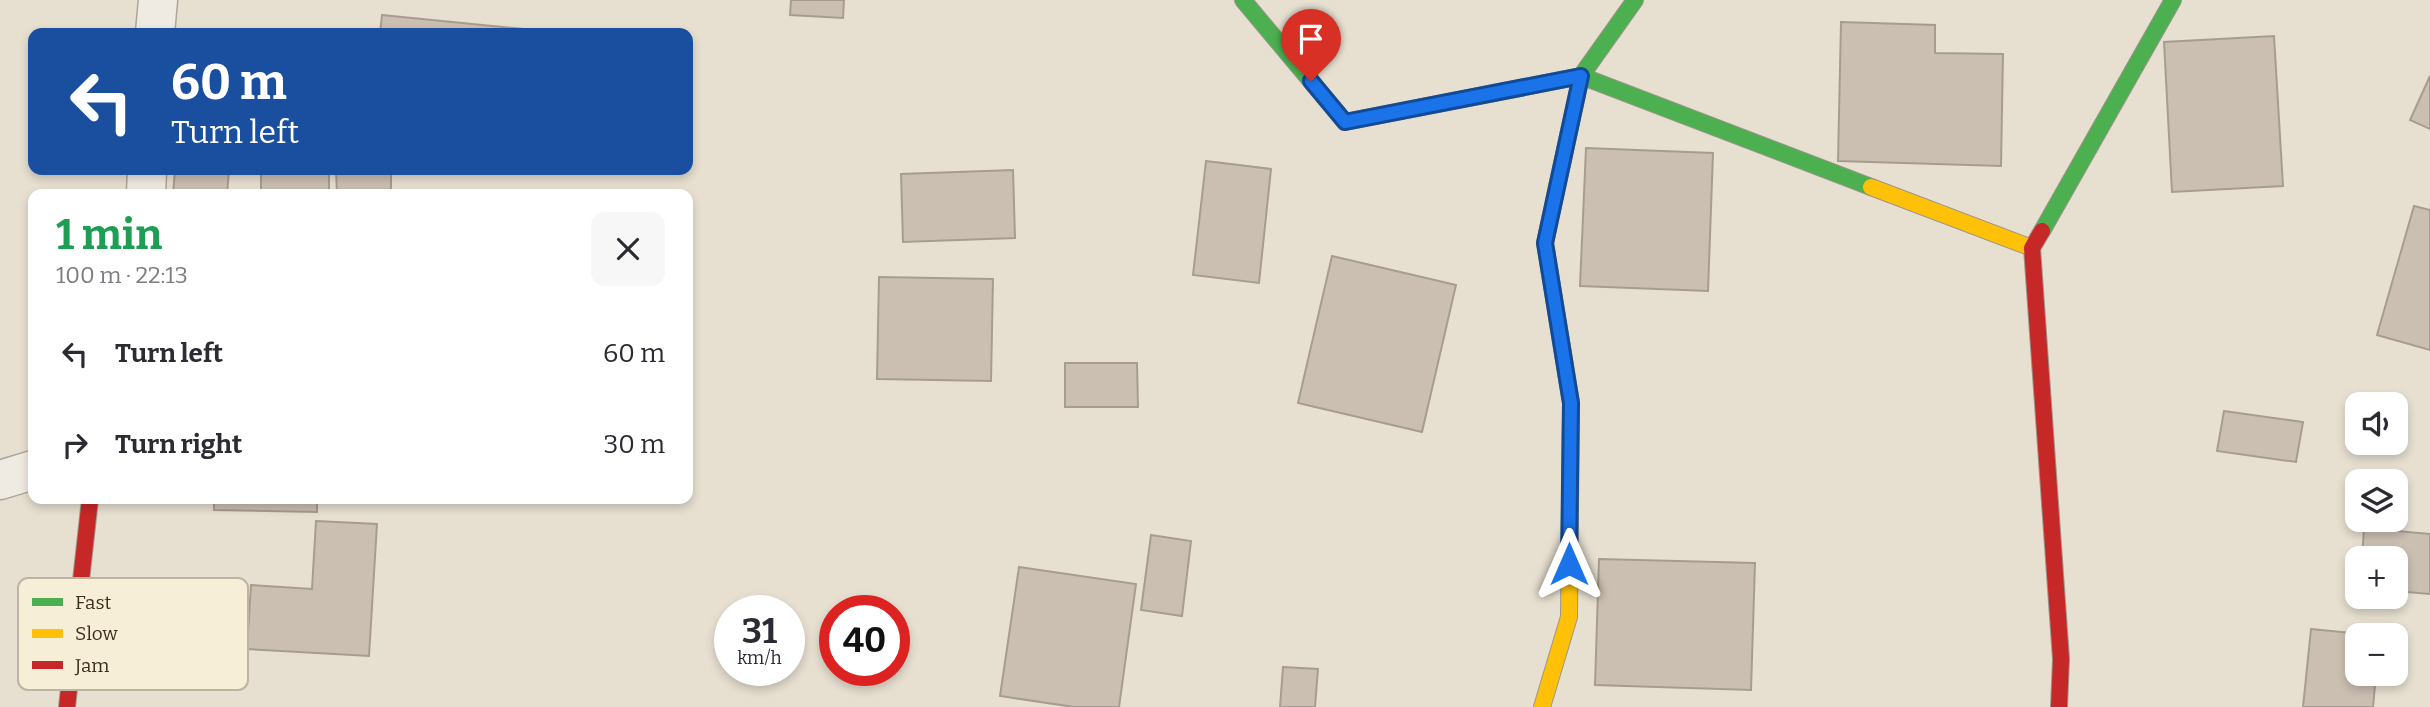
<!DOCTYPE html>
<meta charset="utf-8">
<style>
:root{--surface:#fff;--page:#f7f7f7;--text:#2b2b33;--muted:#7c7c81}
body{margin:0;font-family:Bitter,serif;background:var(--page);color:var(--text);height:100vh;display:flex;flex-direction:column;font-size:26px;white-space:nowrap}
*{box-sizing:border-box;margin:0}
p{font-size:23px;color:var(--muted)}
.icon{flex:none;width:38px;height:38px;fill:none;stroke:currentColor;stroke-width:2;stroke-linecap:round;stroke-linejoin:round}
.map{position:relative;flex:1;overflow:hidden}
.details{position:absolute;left:28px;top:189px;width:665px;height:315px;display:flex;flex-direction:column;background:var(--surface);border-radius:14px;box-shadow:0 4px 10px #0003}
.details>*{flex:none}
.banner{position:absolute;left:28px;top:28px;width:665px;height:147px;border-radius:14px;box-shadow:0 4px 10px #0003;background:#1a4fa0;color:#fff;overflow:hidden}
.controls{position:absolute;left:2345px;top:392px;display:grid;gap:14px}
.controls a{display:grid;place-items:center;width:63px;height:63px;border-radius:14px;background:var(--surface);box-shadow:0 4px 10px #0003;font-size:35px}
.speed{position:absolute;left:714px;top:595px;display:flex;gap:14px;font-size:35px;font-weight:700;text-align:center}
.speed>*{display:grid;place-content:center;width:91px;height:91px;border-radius:50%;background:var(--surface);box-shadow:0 4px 10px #0003;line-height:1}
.speed small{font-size:18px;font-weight:400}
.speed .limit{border:10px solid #d22;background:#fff;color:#111}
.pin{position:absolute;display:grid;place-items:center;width:60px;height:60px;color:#fff;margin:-72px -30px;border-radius:50% 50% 50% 0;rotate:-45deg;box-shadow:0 0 7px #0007}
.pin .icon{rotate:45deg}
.me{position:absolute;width:77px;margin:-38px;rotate:0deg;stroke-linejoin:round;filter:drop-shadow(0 0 5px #0008)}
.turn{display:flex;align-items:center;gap:24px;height:147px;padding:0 28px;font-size:32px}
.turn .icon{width:91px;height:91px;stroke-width:2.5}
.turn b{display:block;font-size:49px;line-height:60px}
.round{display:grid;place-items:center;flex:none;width:74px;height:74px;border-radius:14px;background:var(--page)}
.head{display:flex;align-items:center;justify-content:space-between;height:119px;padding:0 28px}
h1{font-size:42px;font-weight:700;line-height:52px;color:#1e9e55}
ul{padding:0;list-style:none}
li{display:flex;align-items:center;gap:21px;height:91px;padding:0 28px}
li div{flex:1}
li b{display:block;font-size:26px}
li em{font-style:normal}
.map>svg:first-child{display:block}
.building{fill:#cbbfb2;stroke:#a89c90;stroke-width:2}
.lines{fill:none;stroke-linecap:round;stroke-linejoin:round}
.street-casing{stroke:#ada599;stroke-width:41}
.fast-casing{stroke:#9c958a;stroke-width:18}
.slow-casing{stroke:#9c958a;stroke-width:18}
.jam-casing{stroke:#9c958a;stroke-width:18}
.street{stroke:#efebe3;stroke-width:38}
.fast{stroke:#4caf50;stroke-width:16}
.slow{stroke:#ffc107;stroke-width:16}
.jam{stroke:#c62828;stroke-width:16}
.route-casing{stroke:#114b97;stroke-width:18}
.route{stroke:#1a73e8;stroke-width:12}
.key{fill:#f7eed8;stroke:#bfb4a1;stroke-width:2}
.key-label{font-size:19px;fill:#3d2e20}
</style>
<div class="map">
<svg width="2430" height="707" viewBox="0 0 2430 707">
<rect width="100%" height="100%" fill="#e7e0d1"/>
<path class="building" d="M 791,0 L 844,0 L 843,18 L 790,15 Z
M 382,15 L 523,29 L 523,33 L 380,33 Z
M 1841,22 L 1935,25 L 1935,53 L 2003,54 L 2001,166 L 1838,161 Z
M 2274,36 L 2283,186 L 2172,192 L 2164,42 Z
M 2430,76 L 2430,129 L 2410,120 Z
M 1586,148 L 1713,153 L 1708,291 L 1580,286 Z
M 1206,161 L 1271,169 L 1259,283 L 1193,275 Z
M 175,170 L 229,170 L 227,194 L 173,194 Z
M 261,170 L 329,170 L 329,194 L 261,194 Z
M 336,170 L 391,170 L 391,194 L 337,194 Z
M 1013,170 L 1015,238 L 903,242 L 901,174 Z
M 2414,206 L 2430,210 L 2430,350 L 2377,335 Z
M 1332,256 L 1456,285 L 1422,432 L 1298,403 Z
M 879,277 L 993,279 L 991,381 L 877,379 Z
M 1065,363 L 1137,363 L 1138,407 L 1065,407 Z
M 2224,411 L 2303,422 L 2296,462 L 2217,451 Z
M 214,499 L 317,499 L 317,512 L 214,510 Z
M 316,521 L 377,524 L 369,656 L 247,649 L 251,585 L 312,589 Z
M 2364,528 L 2430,534 L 2430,594 L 2396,591 L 2396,558 L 2362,558 Z
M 1151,535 L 1191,541 L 1182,616 L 1141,610 Z
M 1599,559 L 1755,563 L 1751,690 L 1595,685 Z
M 1019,567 L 1136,584 L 1119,707 L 1074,707 L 1000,696 Z
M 2311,629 L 2372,635 L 2357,635 L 2357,674 L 2376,674 L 2373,707 L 2303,707 Z
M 1283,667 L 1318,669 L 1315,707 L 1280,707 Z"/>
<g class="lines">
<defs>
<path id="street" d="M 155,33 L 158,0
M 146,194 L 147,170
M 0,480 L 33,470"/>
<path id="fast" d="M 1243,0 L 1345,122 L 1581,76 L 1871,187
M 1555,196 L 1581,76 L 1635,0
M 2042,231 L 2173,0"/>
<path id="slow" d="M 1871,187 L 2032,248
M 1542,707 L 1569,617 L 1571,403 L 1545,243 L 1555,196"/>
<path id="jam" d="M 2042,231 L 2032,248 L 2061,659 L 2059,707
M 67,707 L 90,499"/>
</defs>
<use href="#street" class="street-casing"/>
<use href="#fast" class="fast-casing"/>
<use href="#slow" class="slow-casing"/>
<use href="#jam" class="jam-casing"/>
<use href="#street" class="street"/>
<use href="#fast" class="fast"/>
<use href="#slow" class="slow"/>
<use href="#jam" class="jam"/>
</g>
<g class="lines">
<defs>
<path id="route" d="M 1311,81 L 1345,122 L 1581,76 L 1545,243 L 1571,403 L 1569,564"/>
</defs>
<use href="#route" class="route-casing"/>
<use href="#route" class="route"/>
</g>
<rect x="18" y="578" width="230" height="112" rx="10" class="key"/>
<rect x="32" y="598" width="31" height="8" fill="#4caf50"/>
<rect x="32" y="629" width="31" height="9" fill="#ffc107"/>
<rect x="32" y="661" width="31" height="8" fill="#c62828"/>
<g class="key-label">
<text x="75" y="609">Fast</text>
<text x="75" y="640">Slow</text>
<text x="75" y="672">Jam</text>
</g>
</svg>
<div class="controls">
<a><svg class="icon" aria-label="sound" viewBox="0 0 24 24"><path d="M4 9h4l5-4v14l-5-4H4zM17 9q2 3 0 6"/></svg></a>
<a><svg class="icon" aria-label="layers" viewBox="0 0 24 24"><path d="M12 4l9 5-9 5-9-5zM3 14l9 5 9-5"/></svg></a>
<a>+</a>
<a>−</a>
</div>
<div class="speed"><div>31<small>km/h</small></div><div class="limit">40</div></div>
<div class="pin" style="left:1311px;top:81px;background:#d93025"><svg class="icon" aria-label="arrive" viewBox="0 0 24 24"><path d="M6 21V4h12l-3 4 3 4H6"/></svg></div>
<svg class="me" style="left:1569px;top:564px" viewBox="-20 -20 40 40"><path d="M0-17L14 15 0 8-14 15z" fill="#1a73e8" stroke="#fff" stroke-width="4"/></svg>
<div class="banner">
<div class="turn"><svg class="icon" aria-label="left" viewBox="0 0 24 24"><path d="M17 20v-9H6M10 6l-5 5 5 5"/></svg><div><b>60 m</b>Turn left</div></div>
</div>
<section class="details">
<div class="head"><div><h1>1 min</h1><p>100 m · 22:13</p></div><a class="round"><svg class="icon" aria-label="close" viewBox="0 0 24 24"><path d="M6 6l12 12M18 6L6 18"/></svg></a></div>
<ul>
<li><svg class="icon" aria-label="left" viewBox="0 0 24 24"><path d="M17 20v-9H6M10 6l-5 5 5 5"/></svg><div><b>Turn left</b></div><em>60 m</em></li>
<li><svg class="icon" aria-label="right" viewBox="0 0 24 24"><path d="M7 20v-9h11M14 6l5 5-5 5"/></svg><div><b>Turn right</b></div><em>30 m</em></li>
</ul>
</section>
</div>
